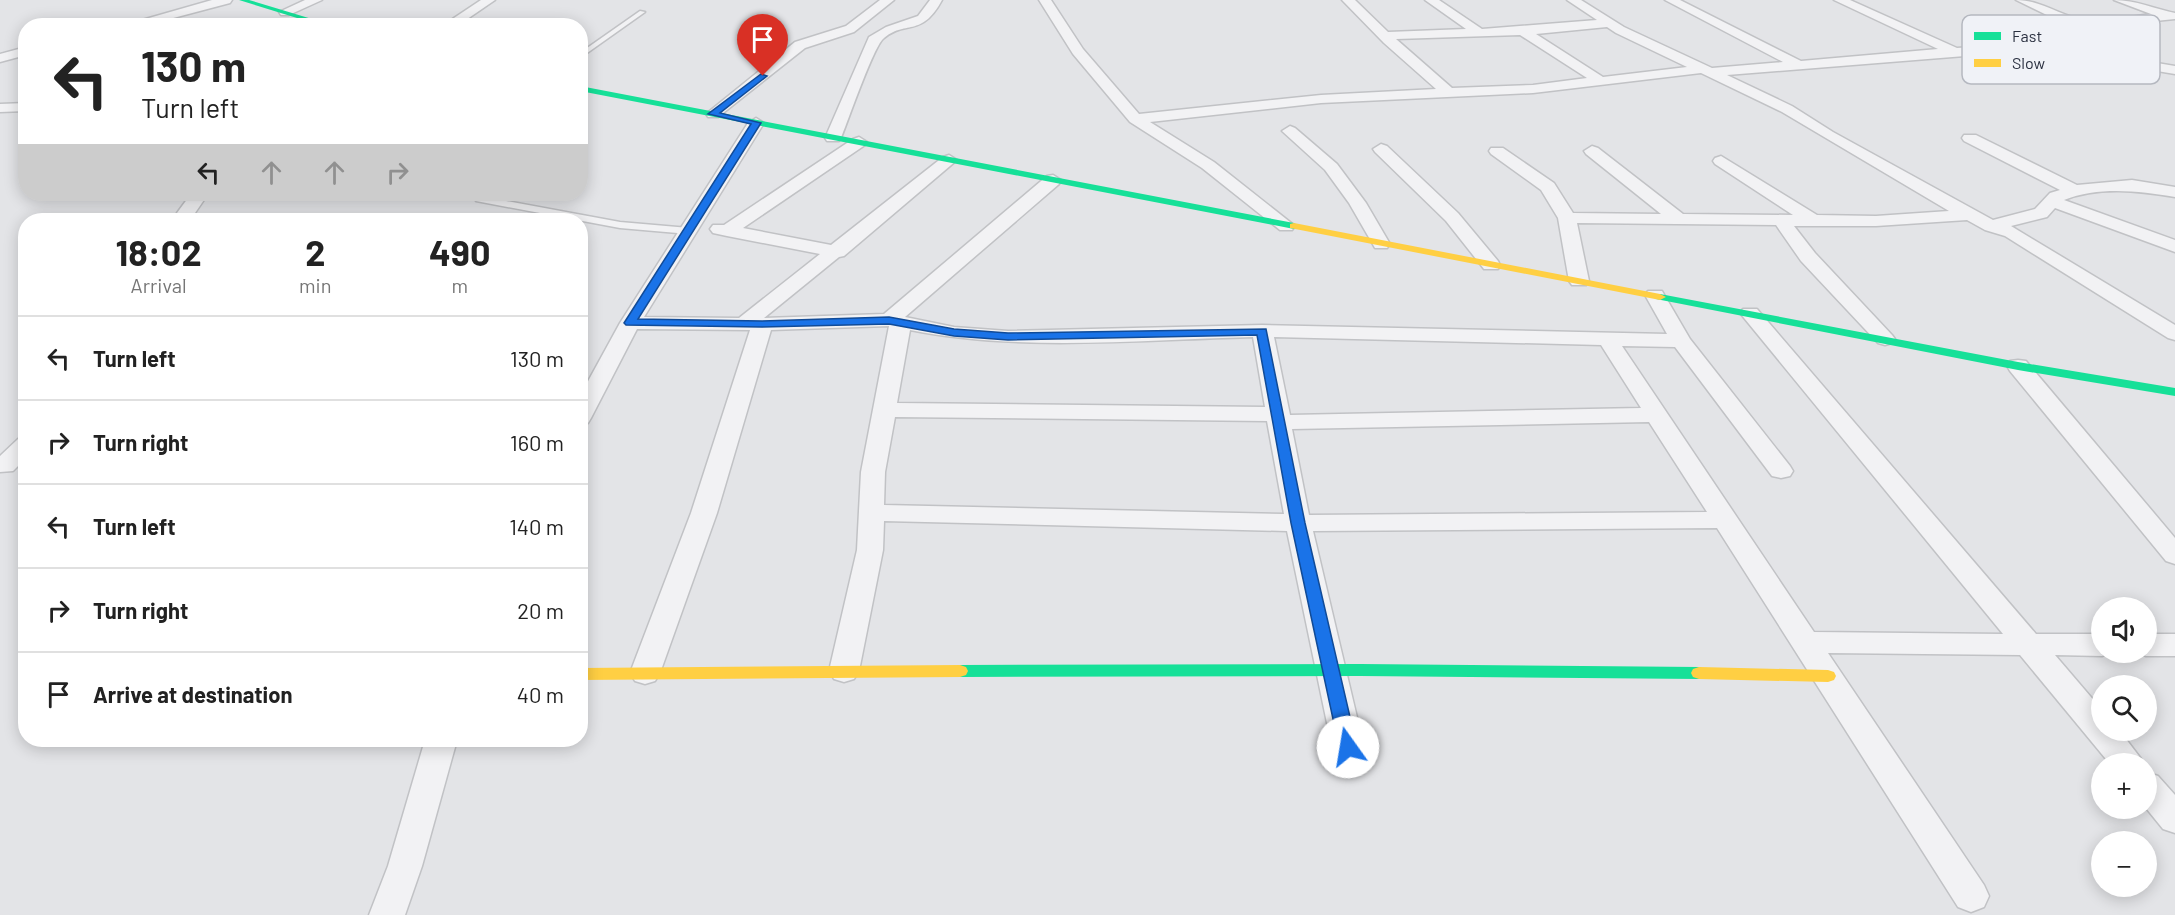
<!DOCTYPE html>
<meta charset="utf-8">
<style>
:root{--surface:#fff;--page:#f2f2f2;--text:#222;--muted:#767676;--line:#e0e0e0}
body{margin:0;font-family:Barlow,sans-serif;background:var(--page);color:var(--text);height:100vh;display:flex;flex-direction:column;font-size:22px;white-space:nowrap}
*{box-sizing:border-box;margin:0}
p{font-size:20px;color:var(--muted)}
.icon{flex:none;width:33px;height:33px;fill:none;stroke:currentColor;stroke-width:2;stroke-linecap:round;stroke-linejoin:round}
.map{position:relative;flex:1;overflow:hidden}
.panel{position:absolute;left:18px;top:213px;width:570px;height:534px;display:flex;flex-direction:column;background:var(--surface);border-radius:24px;box-shadow:0 3px 15px #0003}
.panel>*{flex:none}
.banner{position:absolute;left:18px;top:18px;width:570px;height:183px;border-radius:24px;box-shadow:0 3px 15px #0003;background:#fff;color:var(--text);overflow:hidden}
.tools{position:absolute;left:2091px;top:597px;display:grid;gap:12px}
.tools a{display:grid;place-items:center;width:66px;height:66px;border-radius:50%;background:var(--surface);box-shadow:0 3px 15px #0003;font-size:30px}
.pin{position:absolute;display:grid;place-items:center;width:51px;height:51px;color:#fff;margin:-62px -26px;border-radius:50% 50% 50% 0;rotate:-45deg;box-shadow:0 0 6px #0007}
.pin .icon{rotate:45deg}
.me{position:absolute;width:66px;margin:-33px;rotate:347deg;stroke-linejoin:round;filter:drop-shadow(0 0 4px #0008)}
.turn{display:flex;align-items:center;gap:21px;height:126px;padding:0 24px;font-size:27px}
.turn .icon{width:78px;height:78px;stroke-width:2.5}
.turn b{display:block;font-size:42px;line-height:51px}
.lanes{display:flex;align-items:center;height:57px;padding:0 24px;background:#0003;justify-content:center;gap:30px;direction:ltr}
.lanes .off{opacity:.35}
.eta{display:flex;justify-content:space-evenly;align-items:center;height:102px;text-align:center}
.eta b{font-size:36px;font-weight:700;line-height:42px}
ul{padding:0;list-style:none}
li{display:flex;align-items:center;gap:18px;height:84px;padding:0 24px;border-top:2px solid var(--line)}
li div{flex:1}
li b{display:block;font-size:22px}
li em{font-style:normal}
.map>svg:first-child{display:block}
.lines{fill:none;stroke-linecap:round;stroke-linejoin:round}
.lane-casing{stroke:#c1c2c5;stroke-width:3}
.street-casing{stroke:#c1c2c5;stroke-width:3}
.lane{fill:#f2f2f4;fill-rule:evenodd}
.street{fill:#f2f2f4;fill-rule:evenodd}
.fast{fill:#16e098;fill-rule:evenodd}
.slow{fill:#ffcf43;fill-rule:evenodd}
.route{fill:#1a73e8;stroke:#114b97;stroke-width:1.5}
.key{fill:#f0f2f7;stroke:#b5b8c0;stroke-width:1.5}
.key-label{font-size:16px;fill:#2a3040}
</style>
<div class="map">
<svg width="2175" height="915" viewBox="0 0 2175 915">
<rect width="100%" height="100%" fill="#e3e4e7"/>
<g class="lines">
<defs>
<path id="lane" d="M 640,11 L 645,12 L 580,58 L 580,53 Z
M 479,196 L 620,222 L 689,228 L 694,231 L 689,234 L 620,228 L 476,201 L 476,197 Z"/>
<path id="street" d="M 212,0 L 232,0 L 230,3 L 143,26 L 121,26 Z
M 305,0 L 322,0 L 289,15 L 281,15 L 279,12 Z
M 481,0 L 495,0 L 457,26 L 442,26 Z
M 880,0 L 894,0 L 854,32 L 805,48 L 718,117 L 708,117 L 706,114 L 795,42 L 846,26 Z
M 930,0 L 942,0 C 921,39 905,19 883,39 C 873,48 848,121 841,138 L 839,141 L 827,141 L 825,138 L 869,37 L 886,27 L 918,16 Z
M 1039,0 L 1051,0 L 1083,49 L 1139,114 L 1321,95 L 1436,89 L 1384,43 L 1342,0 L 1355,0 L 1388,32 L 1466,29 L 1425,0 L 1439,0 L 1482,29 L 1597,20 L 1567,0 L 1581,0 L 1624,27 L 1712,68 L 1783,62 L 1665,0 L 1680,0 L 1801,61 L 1938,49 L 1834,0 L 1850,0 L 1957,48 L 2016,44 L 2052,56 L 2109,55 L 2175,66 L 2175,74 L 2109,63 L 2051,64 L 2015,52 L 1727,75 L 1792,106 L 1833,132 L 1993,220 L 2035,209 L 2050,193 L 2060,190 L 1964,141 L 1962,138 L 1964,135 L 1976,135 L 2077,185 L 2132,180 L 2175,187 L 2175,197 C 2139,191 2099,186 2064,200 L 2175,240 L 2175,252 L 2055,208 L 2047,217 L 2011,226 L 2175,325 L 2175,340 L 2168,338 L 2005,236 L 1985,230 L 1967,220 L 1876,226 L 1794,226 L 1815,253 L 1892,335 L 1895,339 L 1892,343 L 1885,345 L 1878,343 L 1801,261 L 1776,225 L 1577,223 L 1589,281 L 1586,285 L 1572,285 L 1569,281 L 1558,218 L 1541,190 L 1491,154 L 1489,151 L 1491,148 L 1503,148 L 1554,183 L 1573,213 L 1661,214 L 1586,154 L 1584,151 L 1592,146 L 1598,148 L 1683,214 L 1793,215 L 1715,164 L 1713,161 L 1715,158 L 1721,156 L 1817,215 L 1876,216 L 1949,211 L 1782,112 L 1701,73 L 1533,93 L 1321,103 L 1150,122 L 1214,162 L 1295,226 L 1292,230 L 1280,230 L 1202,168 L 1130,122 L 1073,54 ZM 1607,27 L 1616,33 L 1687,67 L 1603,77 L 1536,34 ZM 1520,35 L 1587,78 L 1533,85 L 1452,88 L 1396,39 Z
M 2016,0 C 2041,0 2060,16 2084,20 C 2103,23 2132,16 2151,14 L 2114,0 C 2136,0 2155,9 2175,13 L 2175,19 L 2086,28 L 2059,21 Z
M 26,47 L 26,55 L 0,62 L 0,54 Z
M 26,103 L 26,111 L 0,112 L 0,104 Z
M 756,118 L 764,123 L 644,317 L 739,318 L 820,254 L 727,236 L 713,233 L 710,229 L 713,225 L 724,225 L 853,139 L 859,137 L 867,142 L 865,145 L 743,228 L 831,245 L 943,157 L 949,155 L 957,160 L 844,256 L 839,257 L 764,318 L 884,314 L 1047,176 L 1053,175 L 1061,180 L 1059,184 L 905,317 L 954,327 L 1008,331 L 1262,325 L 1667,334 L 1645,295 L 1648,291 L 1662,291 L 1690,339 L 1790,466 L 1793,471 L 1790,476 L 1781,478 L 1772,476 L 1675,347 L 1622,346 L 1814,632 L 2003,634 L 1740,313 L 1743,309 L 1757,309 L 2036,634 L 2102,634 L 2102,652 L 2112,652 L 2102,656 L 2055,655 L 2102,710 L 2102,730 L 2119,730 L 2145,764 L 2110,764 L 2020,655 L 1828,653 L 1984,885 L 1989,896 L 1984,907 L 1971,912 L 1958,907 L 1717,528 L 1313,531 L 1364,747 L 1359,756 L 1348,760 L 1337,756 L 1332,747 L 1287,531 L 884,521 L 883,550 L 859,671 L 854,679 L 844,682 L 834,679 L 829,671 L 857,550 L 861,472 L 889,326 L 771,330 L 717,513 L 660,673 L 655,681 L 645,684 L 635,681 L 630,673 L 691,513 L 750,330 L 637,329 L 591,418 L 588,423 L 580,425 L 580,396 L 620,323 L 748,123 ZM 910,330 C 1020,352 1141,340 1253,337 L 1265,407 L 897,403 ZM 1274,337 L 1601,345 L 1641,408 L 1290,415 ZM 895,417 L 1267,421 L 1284,514 L 884,505 L 885,472 ZM 1649,422 L 1707,512 L 1309,515 L 1292,429 Z
M 1290,126 L 1295,128 L 1337,164 L 1366,203 L 1390,244 L 1387,248 L 1375,248 L 1349,203 L 1325,170 L 1282,131 Z
M 1381,144 L 1387,146 L 1458,213 L 1498,261 L 1500,265 L 1498,269 L 1484,269 L 1446,221 L 1375,152 L 1373,149 Z
M 191,194 L 208,194 L 195,213 L 194,220 L 176,220 L 177,213 Z
M 2018,360 L 2026,361 L 2175,538 L 2175,564 L 2166,561 L 2010,371 L 2007,366 L 2010,361 Z
M 26,437 L 26,458 L 13,471 L 0,472 L 0,456 L 18,439 Z
M 2146,634 L 2175,634 L 2175,656 L 2146,656 L 2136,652 L 2146,652 Z
M 425,740 L 457,740 L 422,866 L 405,915 L 369,915 L 388,866 Z
M 2146,772 L 2158,776 L 2175,795 L 2175,833 L 2163,829 L 2146,808 Z"/>
</defs>
<use href="#lane" class="lane-casing"/>
<use href="#street" class="street-casing"/>
<use href="#lane" class="lane"/>
<use href="#street" class="street"/>
<path class="fast" d="M 239,0 L 249,0 L 335,26 L 323,26 Z
M 580,86 L 1294,223 L 1299,226 L 1294,229 L 580,91 Z
M 1660,294 L 2018,362 L 2175,388 L 2175,396 L 2018,370 L 1656,299 L 1654,297 Z
M 1360,664 L 1699,667 L 1705,669 L 1707,673 L 1705,677 L 1699,679 L 1360,676 L 960,677 L 954,675 L 952,671 L 954,667 L 960,665 Z"/>
<path class="slow" d="M 1294,223 L 1660,294 L 1666,297 L 1660,300 L 1290,228 L 1290,224 Z
M 960,665 L 966,667 L 968,671 L 966,675 L 960,677 L 580,680 L 580,668 Z
M 1699,667 L 1828,670 L 1834,672 L 1836,676 L 1834,680 L 1828,682 L 1699,679 L 1693,677 L 1691,673 L 1693,669 Z"/>
</g>
<path class="route" d="M 761,74 L 767,76 L 720,113 L 761,123 L 638,319 L 762,321 L 889,317 L 954,329 L 1008,333 L 1266,329 L 1305,523 L 1357,747 L 1354,752 L 1348,754 L 1341,752 L 1339,747 L 1291,523 L 1257,335 L 1008,340 L 954,336 L 889,324 L 762,327 L 626,325 L 624,323 L 751,124 L 708,114 Z"/>
<rect x="1962" y="15" width="198" height="69" rx="9" class="key"/>
<rect x="1974" y="32" width="27" height="8" fill="#16e098"/>
<rect x="1974" y="59" width="27" height="8" fill="#ffcf43"/>
<g class="key-label">
<text x="2012" y="42">Fast</text>
<text x="2012" y="69">Slow</text>
</g>
</svg>
<div class="tools">
<a><svg class="icon" aria-label="sound" viewBox="0 0 24 24"><path d="M4 9h4l5-4v14l-5-4H4zM17 9q2 3 0 6"/></svg></a>
<a><svg class="icon" aria-label="search" viewBox="0 0 24 24"><circle cx="10" cy="10" r="6"/><path d="M15 15l6 6"/></svg></a>
<a>+</a>
<a>−</a>
</div>
<div class="pin" style="left:763px;top:76px;background:#d93025"><svg class="icon" aria-label="arrive" viewBox="0 0 24 24"><path d="M6 21V4h12l-3 4 3 4H6"/></svg></div>
<svg class="me" style="left:1348px;top:747px" viewBox="-20 -20 40 40"><circle r="19" fill="#fff"/><path d="M0-13L10 11 0 6-10 11z" fill="#1a73e8"/></svg>
<div class="banner">
<div class="turn"><svg class="icon" aria-label="left" viewBox="0 0 24 24"><path d="M17 20v-9H6M10 6l-5 5 5 5"/></svg><div><b>130 m</b>Turn left</div></div>
<div class="lanes"><svg class="icon" aria-label="left" viewBox="0 0 24 24"><path d="M17 20v-9H6M10 6l-5 5 5 5"/></svg><svg class="icon off" aria-label="ahead" viewBox="0 0 24 24"><path d="M12 20V5M6 11l6-6 6 6"/></svg><svg class="icon off" aria-label="ahead" viewBox="0 0 24 24"><path d="M12 20V5M6 11l6-6 6 6"/></svg><svg class="icon off" aria-label="right" viewBox="0 0 24 24"><path d="M7 20v-9h11M14 6l5 5-5 5"/></svg></div>
</div>
<section class="panel">
<div class="eta">
<div><b>18:02</b><p>Arrival</p></div>
<div><b>2</b><p>min</p></div>
<div><b>490</b><p>m</p></div>
</div>
<ul>
<li><svg class="icon" aria-label="left" viewBox="0 0 24 24"><path d="M17 20v-9H6M10 6l-5 5 5 5"/></svg><div><b>Turn left</b></div><em>130 m</em></li>
<li><svg class="icon" aria-label="right" viewBox="0 0 24 24"><path d="M7 20v-9h11M14 6l5 5-5 5"/></svg><div><b>Turn right</b></div><em>160 m</em></li>
<li><svg class="icon" aria-label="left" viewBox="0 0 24 24"><path d="M17 20v-9H6M10 6l-5 5 5 5"/></svg><div><b>Turn left</b></div><em>140 m</em></li>
<li><svg class="icon" aria-label="right" viewBox="0 0 24 24"><path d="M7 20v-9h11M14 6l5 5-5 5"/></svg><div><b>Turn right</b></div><em>20 m</em></li>
<li><svg class="icon" aria-label="arrive" viewBox="0 0 24 24"><path d="M6 21V4h12l-3 4 3 4H6"/></svg><div><b>Arrive at destination</b></div><em>40 m</em></li>
</ul>
</section>
</div>
